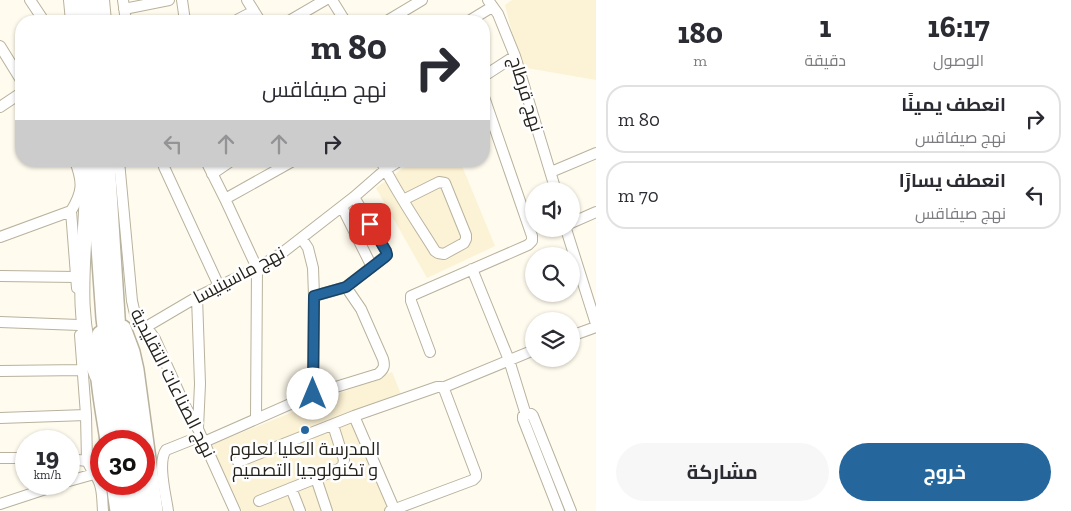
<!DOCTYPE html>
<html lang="ar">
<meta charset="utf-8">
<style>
:root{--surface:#fff;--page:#f7f7f7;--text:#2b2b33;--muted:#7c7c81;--line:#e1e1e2;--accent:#25679d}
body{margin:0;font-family:"Zilla Slab",Cairo,serif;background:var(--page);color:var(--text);direction:rtl;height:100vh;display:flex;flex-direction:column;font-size:19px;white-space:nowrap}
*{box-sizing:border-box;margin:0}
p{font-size:16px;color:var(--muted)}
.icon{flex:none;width:28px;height:28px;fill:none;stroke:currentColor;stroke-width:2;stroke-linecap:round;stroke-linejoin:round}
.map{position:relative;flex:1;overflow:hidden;direction:ltr}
.details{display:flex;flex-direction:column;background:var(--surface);width:475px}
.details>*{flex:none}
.guide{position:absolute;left:15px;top:15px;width:475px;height:152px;border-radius:20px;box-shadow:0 1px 4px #0004;direction:rtl;background:#fff;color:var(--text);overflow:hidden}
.controls{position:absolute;left:525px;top:182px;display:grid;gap:10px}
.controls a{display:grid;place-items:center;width:55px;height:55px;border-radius:50%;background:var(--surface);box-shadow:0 1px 4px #0004;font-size:25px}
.speed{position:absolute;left:15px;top:430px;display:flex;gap:10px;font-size:25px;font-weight:700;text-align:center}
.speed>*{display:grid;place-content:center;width:65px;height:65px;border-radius:50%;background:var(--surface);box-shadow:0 1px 4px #0004;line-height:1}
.speed small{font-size:12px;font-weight:400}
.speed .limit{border:8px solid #d22;background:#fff;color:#111}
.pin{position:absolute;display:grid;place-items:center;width:42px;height:42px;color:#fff;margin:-21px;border-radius:10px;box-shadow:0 2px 8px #0006}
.me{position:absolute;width:55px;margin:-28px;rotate:0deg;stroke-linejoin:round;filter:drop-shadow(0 0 4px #0008)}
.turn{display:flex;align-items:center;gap:18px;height:105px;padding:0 20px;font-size:22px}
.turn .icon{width:65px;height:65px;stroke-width:2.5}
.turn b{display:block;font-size:35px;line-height:42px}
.lanes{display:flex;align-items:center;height:48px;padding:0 20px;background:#0003;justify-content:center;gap:25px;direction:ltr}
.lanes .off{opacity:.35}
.eta{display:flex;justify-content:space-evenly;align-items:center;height:85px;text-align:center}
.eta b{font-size:30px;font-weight:700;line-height:35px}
.action{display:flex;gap:10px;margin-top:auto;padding:10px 20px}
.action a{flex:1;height:58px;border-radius:30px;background:var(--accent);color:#fff;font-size:20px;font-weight:700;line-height:58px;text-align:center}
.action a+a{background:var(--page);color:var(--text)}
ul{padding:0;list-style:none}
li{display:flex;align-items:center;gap:15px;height:68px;margin:0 10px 8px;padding:0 10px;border:2px solid var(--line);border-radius:20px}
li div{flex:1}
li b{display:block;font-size:19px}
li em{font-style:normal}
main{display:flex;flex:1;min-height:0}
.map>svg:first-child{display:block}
.built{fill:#fcf2d5}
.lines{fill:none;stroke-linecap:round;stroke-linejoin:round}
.minor-casing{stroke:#b8b29e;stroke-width:12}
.major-casing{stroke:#b8b29e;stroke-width:16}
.highway-casing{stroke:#b8b29e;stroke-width:18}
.minor{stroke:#fff;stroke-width:10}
.major{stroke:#fff;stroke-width:14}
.highway{stroke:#fff;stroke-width:15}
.route-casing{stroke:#184366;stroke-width:12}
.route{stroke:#25679d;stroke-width:9}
.poi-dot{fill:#25679d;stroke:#fff;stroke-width:2}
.labels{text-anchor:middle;stroke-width:5;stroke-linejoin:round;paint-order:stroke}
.street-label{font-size:18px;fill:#26231c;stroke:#fff}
.poi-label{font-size:18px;fill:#26231c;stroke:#fff}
</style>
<main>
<section class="details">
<div class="eta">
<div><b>16:17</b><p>الوصول</p></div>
<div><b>1</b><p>دقيقة</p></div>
<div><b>180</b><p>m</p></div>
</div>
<ul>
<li><svg class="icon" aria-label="right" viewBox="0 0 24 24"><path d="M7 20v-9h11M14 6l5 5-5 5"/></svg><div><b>انعطف يمينًا</b><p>نهج صيفاقس</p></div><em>80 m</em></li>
<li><svg class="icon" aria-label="left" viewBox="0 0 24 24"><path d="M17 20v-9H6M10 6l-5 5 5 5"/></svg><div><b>انعطف يسارًا</b><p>نهج صيفاقس</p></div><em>70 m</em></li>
</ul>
<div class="action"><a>خروج</a><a>مشاركة</a></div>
</section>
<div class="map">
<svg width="596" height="511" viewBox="0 0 596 511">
<rect width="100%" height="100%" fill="#fffbee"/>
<path class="built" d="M 512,0 L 596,0 L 596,80 L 521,67 L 505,5 Z
M 413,161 L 460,161 L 495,246 L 427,278 L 376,188 Z
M 392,372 L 402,397 L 355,415 L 397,511 L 242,511 L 211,445 Z"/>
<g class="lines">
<defs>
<path id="minor" d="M 30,0 L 44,21
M 104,0 L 106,21
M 123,0 L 126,21
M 182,0 L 185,21
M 247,0 L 260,21
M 332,0 L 345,21
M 488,0 L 498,14 L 515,56 L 556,191
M 124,9 L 169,0
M 235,21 L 254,11
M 289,21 L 325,0
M 387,21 L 422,0
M 469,21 L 492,7
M 0,46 L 21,80
M 484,76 L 515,56
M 0,107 L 21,93
M 75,161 C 83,182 83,192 71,211 L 77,288
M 119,161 L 132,301 C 134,308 134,316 139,321 C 145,328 150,330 155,339 L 185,406 L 198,429 L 235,511
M 168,161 L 165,163 L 164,167 L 219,286
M 206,161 L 225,199 L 257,268 L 256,418
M 381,161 C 396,192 417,222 435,251 L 438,253 L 444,254 L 464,243 L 466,239 L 466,235 L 445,183 L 439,182 L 403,200
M 551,172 L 596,153
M 212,174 L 231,161
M 225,199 L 293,161
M 342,207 L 372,267
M 571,223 L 596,212
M 566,229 L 596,324
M 0,237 L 71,211
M 302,239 L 308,248 L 313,268 L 314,296 L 313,394
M 472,269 L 509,360 L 526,415
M 0,276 L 76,277
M 346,287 L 387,255 L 386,251 L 354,197
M 197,297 L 200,384 L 198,428
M 0,322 L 79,325
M 146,327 L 197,297 L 257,268 L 282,253 L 354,197 L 385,170 L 399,161
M 80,335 L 86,415 L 87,461
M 571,336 L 596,327
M 430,352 L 411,301 L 411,296 L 528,245 L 532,241 L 532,236 L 484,97
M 0,371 L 83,370
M 442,388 L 534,350
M 354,416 L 395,511
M 0,418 L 86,415
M 204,442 L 313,394 L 378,374 C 384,369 385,366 383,359 L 361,309 L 346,287 L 314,296
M 0,458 L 26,458
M 69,459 L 87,461 L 94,474
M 238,462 L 354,416 L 437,387 L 441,387 L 444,389 L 476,474 L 476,477 L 473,480 L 390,511
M 316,478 L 327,511
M 69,481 L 94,474 C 103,483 102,499 103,511
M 291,488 L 300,511
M 259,501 L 339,469 L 343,465 L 344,460 L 333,425
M 0,504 L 61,484
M 168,511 C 166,496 157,462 166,450 L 201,436
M 559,511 L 523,419 L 523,416 C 527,414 531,412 533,416 L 571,511"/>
<path id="major" d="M 71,0 L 73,21
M 87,161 C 90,232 69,308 97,376"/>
<path id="highway" d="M 80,0 L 82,21
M 92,0 L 95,21
M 96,161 L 96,204 L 104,318 L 119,441
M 107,161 L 120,363 L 131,441
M 123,328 L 132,352 L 136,370 L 155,511
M 100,334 C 94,369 103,406 108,441
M 114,484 L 118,511
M 125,484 L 128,511
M 137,484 L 140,511"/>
</defs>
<use href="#minor" class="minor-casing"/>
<use href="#major" class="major-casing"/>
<use href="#highway" class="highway-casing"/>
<use href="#minor" class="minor"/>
<use href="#major" class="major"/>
<use href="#highway" class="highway"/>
</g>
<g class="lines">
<defs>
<path id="route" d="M 313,394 L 314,296 L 346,287 L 385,257 L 387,255 L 386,251 L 370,224"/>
</defs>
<use href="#route" class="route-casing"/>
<use href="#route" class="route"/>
</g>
<circle class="poi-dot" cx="305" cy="430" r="5"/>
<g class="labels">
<g class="street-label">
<text transform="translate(526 94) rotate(73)" y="6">نهج قرطاج</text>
<text transform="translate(239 275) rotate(-28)" y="6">نهج ماسينيسا</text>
<text transform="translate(173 383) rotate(63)" y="6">نهج الصناعات التقليدية</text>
</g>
<g class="poi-label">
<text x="305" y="455">المدرسة العليا لعلوم<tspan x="305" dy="21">و تكنولوجيا التصميم</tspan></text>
</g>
</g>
</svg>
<div class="controls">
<a><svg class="icon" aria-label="sound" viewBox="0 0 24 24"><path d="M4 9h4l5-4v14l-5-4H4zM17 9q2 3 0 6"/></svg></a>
<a><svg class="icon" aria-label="search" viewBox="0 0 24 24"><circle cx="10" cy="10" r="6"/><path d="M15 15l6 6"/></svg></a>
<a><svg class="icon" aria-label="layers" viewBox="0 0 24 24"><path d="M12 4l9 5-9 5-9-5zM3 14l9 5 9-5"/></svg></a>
</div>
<div class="speed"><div>19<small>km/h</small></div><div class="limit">30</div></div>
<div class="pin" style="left:370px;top:224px;background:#d93025"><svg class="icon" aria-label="arrive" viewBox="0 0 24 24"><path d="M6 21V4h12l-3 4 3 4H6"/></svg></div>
<svg class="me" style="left:313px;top:394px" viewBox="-20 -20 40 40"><circle r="19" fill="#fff"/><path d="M0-13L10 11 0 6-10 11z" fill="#25679d"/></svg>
<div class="guide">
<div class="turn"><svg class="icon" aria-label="right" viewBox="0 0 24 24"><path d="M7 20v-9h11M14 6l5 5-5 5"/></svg><div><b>80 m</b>نهج صيفاقس</div></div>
<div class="lanes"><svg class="icon off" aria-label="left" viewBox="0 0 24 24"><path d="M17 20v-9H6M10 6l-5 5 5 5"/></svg><svg class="icon off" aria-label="ahead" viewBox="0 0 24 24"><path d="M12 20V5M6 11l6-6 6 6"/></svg><svg class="icon off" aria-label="ahead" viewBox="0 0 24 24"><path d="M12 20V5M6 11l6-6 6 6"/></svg><svg class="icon" aria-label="right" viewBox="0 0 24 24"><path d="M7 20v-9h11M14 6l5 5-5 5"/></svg></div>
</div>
</div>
</main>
